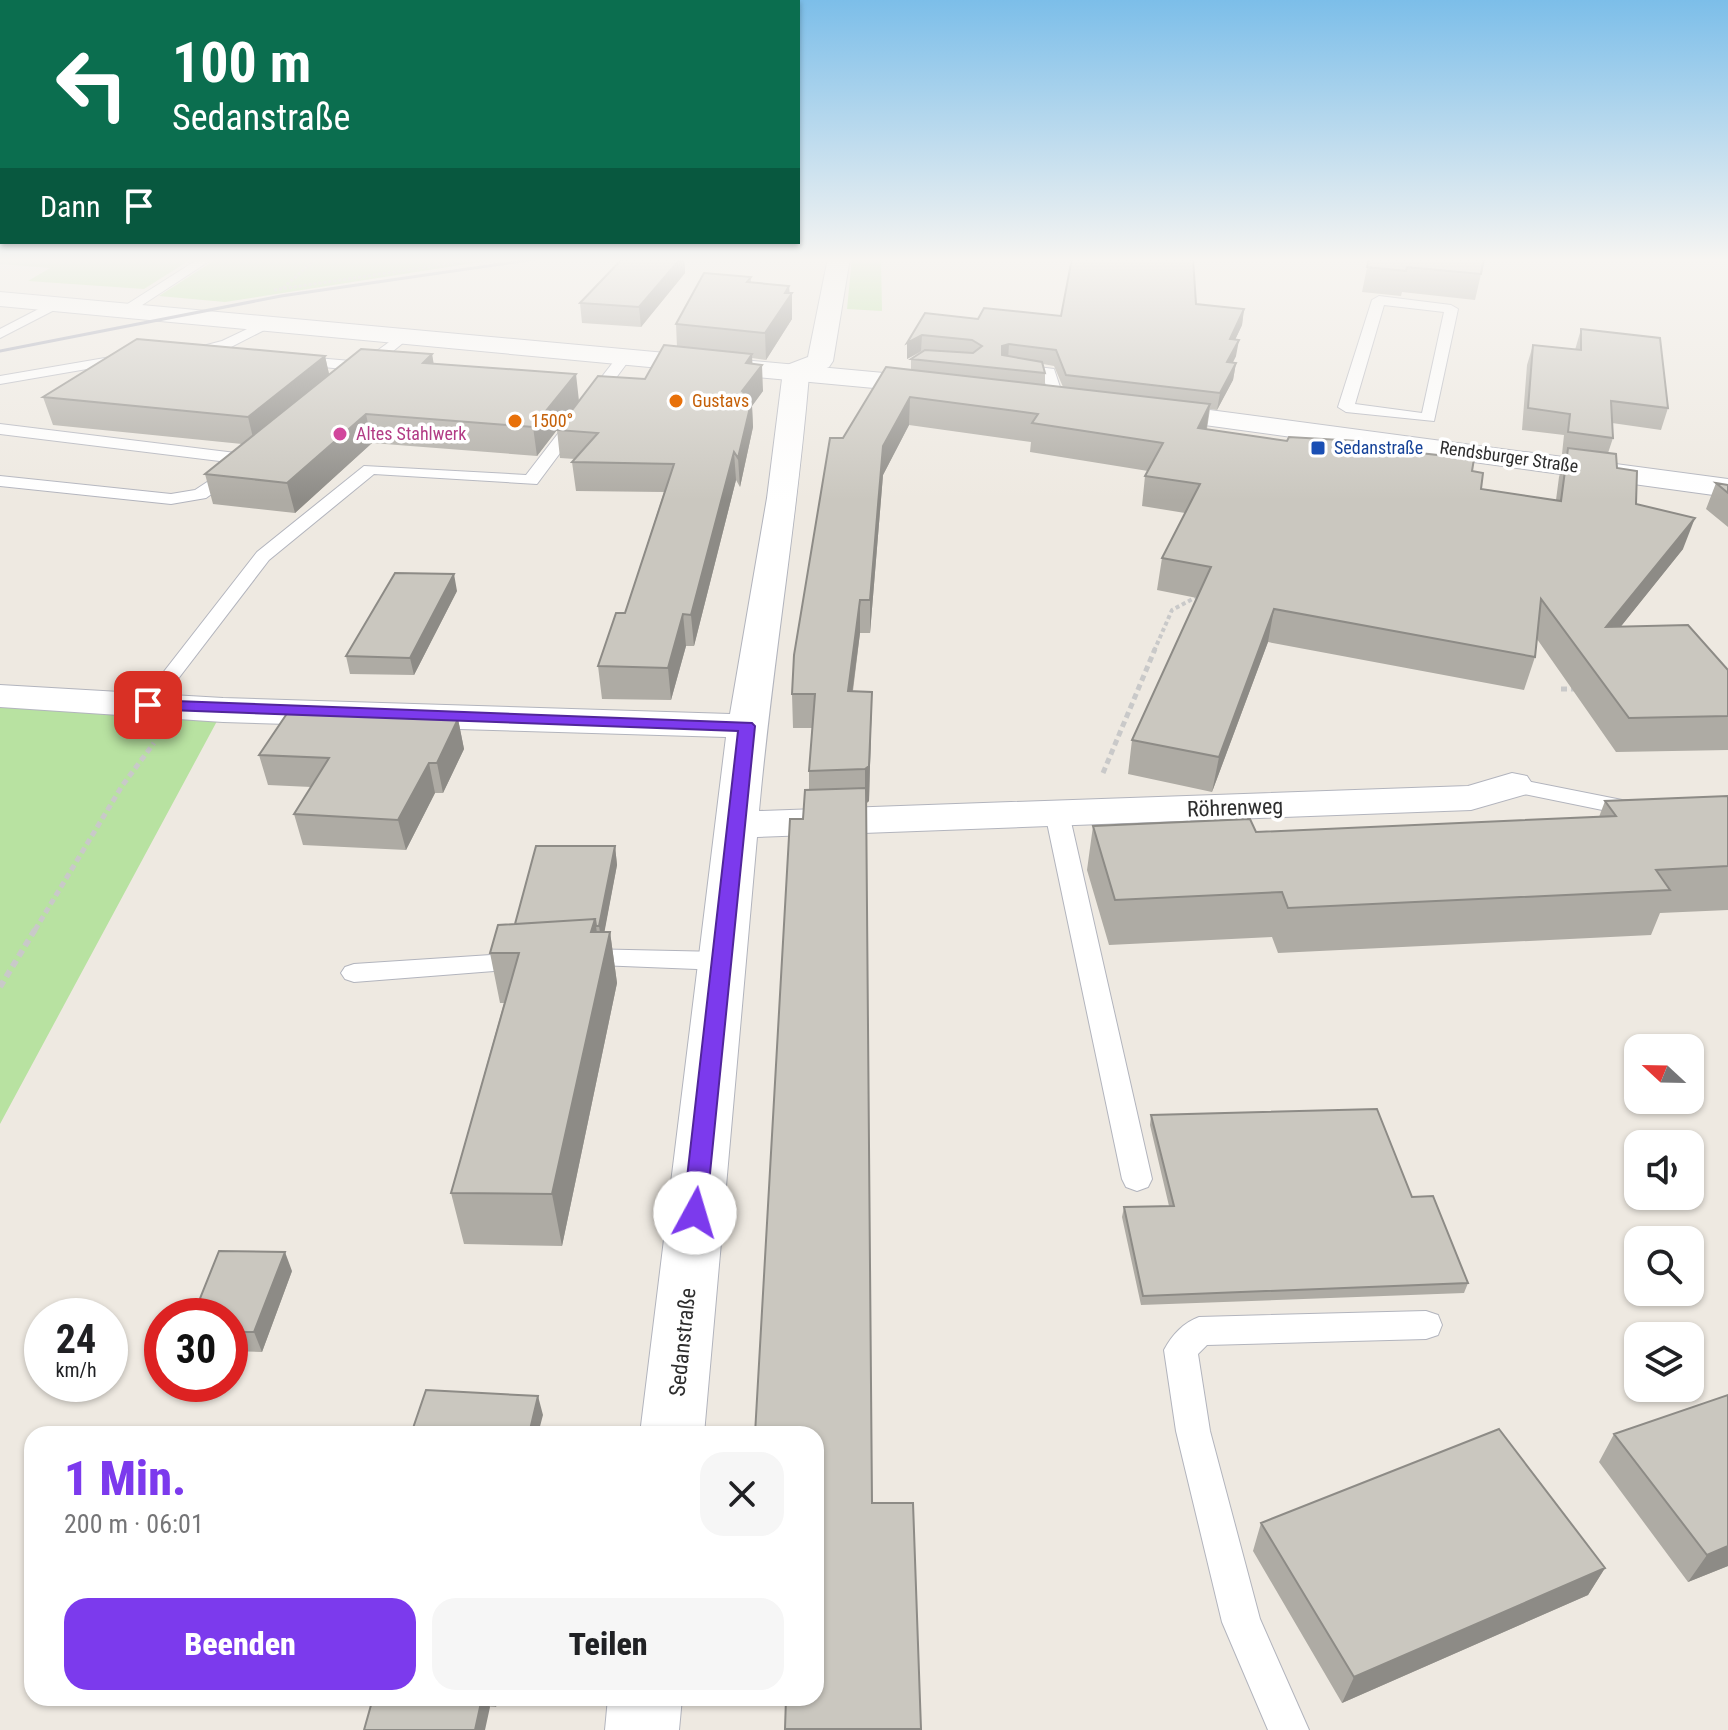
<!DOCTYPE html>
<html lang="de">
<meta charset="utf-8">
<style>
:root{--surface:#fff;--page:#f6f6f6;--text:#202124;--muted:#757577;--accent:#7c3aed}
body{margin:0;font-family:"Roboto Condensed",sans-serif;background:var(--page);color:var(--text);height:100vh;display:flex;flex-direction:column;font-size:30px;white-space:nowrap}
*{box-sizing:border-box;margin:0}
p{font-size:26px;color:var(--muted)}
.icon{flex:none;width:44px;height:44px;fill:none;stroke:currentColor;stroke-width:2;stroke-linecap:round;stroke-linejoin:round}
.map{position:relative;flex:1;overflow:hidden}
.details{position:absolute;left:24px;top:1426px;width:800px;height:280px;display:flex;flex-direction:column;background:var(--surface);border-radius:24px;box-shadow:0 2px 6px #0004}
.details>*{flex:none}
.guide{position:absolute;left:0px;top:0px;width:800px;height:244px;box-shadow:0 2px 6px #0004;background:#0b6e4f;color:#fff;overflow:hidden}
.needle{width:52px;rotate:292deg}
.tools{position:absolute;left:1624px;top:1034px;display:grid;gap:16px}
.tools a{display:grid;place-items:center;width:80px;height:80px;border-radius:16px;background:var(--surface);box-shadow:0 2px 6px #0004;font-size:40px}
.speed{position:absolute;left:24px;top:1298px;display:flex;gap:16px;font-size:40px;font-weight:700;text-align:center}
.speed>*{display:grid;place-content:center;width:104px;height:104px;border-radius:50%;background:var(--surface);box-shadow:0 2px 6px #0004;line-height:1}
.speed small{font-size:20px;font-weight:400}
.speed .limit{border:12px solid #d22;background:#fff;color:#111}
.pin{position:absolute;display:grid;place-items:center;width:68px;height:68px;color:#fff;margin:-34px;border-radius:16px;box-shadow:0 4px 12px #0006}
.me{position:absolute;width:88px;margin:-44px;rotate:6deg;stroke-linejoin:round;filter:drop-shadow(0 0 6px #0008)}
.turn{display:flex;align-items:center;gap:28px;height:168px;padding:0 40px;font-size:36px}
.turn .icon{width:104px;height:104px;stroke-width:2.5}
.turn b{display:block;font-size:56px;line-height:68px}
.then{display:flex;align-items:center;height:76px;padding:0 40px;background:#0003;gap:16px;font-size:30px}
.round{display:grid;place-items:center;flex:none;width:84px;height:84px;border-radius:24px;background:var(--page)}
.overview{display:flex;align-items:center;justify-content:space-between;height:136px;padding:0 40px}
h1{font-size:48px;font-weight:800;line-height:60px;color:var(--accent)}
.action{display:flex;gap:16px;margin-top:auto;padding:16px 40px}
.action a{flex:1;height:92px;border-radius:24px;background:var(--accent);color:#fff;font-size:32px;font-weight:800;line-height:92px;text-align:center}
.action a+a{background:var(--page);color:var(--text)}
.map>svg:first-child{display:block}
.green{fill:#b8e2a1}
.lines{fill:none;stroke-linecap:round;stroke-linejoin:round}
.service-casing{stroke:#b2b4bd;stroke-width:2}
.minor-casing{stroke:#b2b4bd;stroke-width:2}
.tertiary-casing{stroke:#b2b4bd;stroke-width:2}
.path-far3{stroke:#c9c9c9;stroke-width:3;stroke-dasharray:3 2;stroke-linecap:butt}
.path-far2{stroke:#c9c9c9;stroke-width:4;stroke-dasharray:4 3;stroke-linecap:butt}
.path-far1{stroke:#c9c9c9;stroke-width:5;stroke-dasharray:6 4;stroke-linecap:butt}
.path{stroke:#c9c9c9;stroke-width:6;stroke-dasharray:7 5;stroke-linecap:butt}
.service{fill:#fff;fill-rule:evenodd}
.minor{fill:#fff;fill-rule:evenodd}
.tertiary{fill:#fff;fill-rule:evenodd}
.rail{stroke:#a4a7b7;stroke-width:3}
.wall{fill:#aeaba4;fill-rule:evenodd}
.shaded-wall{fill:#8d8b86}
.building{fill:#cac7bf;stroke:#8d8b86;stroke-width:2}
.route{fill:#7c3aed;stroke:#51269a;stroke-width:2}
.food-dot{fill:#e8710a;stroke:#fff;stroke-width:3}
.hotel-dot{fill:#d1479c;stroke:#fff;stroke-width:3}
.transit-dot{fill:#1a4fb4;stroke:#fff;stroke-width:3}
.labels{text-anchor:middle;stroke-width:7;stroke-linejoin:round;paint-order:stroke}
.far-food-label{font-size:18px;fill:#c56008;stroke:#fff;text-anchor:start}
.far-hotel-label{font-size:18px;fill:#b23c85;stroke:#fff;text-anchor:start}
.far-transit-label{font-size:18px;fill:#164399;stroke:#fff;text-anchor:start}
.far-street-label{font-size:18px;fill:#2e2e2e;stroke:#fff}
.street-label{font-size:22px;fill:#2e2e2e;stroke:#fff}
</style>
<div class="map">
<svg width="1728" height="1730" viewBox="0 0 1728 1730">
<rect width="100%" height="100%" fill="#eee9e1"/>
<path class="green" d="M 0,258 L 193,258 L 144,289 L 28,281 L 50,268 L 0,264 Z
M 218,258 L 505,258 L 225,302 L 159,296 Z
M 852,258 L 881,258 L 882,311 L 847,309 Z
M 0,696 L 223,710 L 0,1124 Z"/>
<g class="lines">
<defs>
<path id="service" d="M 200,258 L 214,258 L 130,313 L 118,310 Z
M 1379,296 L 1451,305 L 1458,309 L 1434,421 L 1346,412 L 1338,407 L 1372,300 ZM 1384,305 L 1444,312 L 1422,413 L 1355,404 Z
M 54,301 L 66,304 L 0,338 L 0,329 Z
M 266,320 L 278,323 L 231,347 L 187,356 L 180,352 L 222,341 Z
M 404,331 L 411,335 L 409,338 L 364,375 L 354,375 L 353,370 L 294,364 L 287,360 L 294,356 L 362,362 Z
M 626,351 L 633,355 L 537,484 L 374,474 L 269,560 L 155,709 L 141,709 L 138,705 L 141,701 L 257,552 L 364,466 L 526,475 L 621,352 Z
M 134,353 L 141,357 L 139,360 L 0,384 L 0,376 Z
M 1014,364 L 1054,369 L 1064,399 L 1061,402 L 1051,402 L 1043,376 L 1009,371 L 1007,368 Z
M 0,424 L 252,455 L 260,460 L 206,498 L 171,504 L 0,486 L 0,476 L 171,494 L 195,490 L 236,463 L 0,434 Z
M 1512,778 L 1622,800 L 1643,801 L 1646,806 L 1643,811 L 1622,814 L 1504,790 L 1501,785 L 1504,780 Z
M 1057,806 L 1065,808 L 1069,813 L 1152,1179 L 1148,1187 L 1137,1191 L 1126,1187 L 1122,1179 L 1045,813 L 1049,808 Z
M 583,949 L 721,952 L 730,955 L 734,961 L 730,967 L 721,970 L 574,964 L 570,958 L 574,952 Z
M 523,953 L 532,956 L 536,962 L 532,968 L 354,982 L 345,979 L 341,973 L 345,967 L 354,964 Z
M 1426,1311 L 1438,1315 L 1442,1325 L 1438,1335 L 1426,1339 L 1207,1345 L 1198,1354 L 1210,1431 L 1260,1619 L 1309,1730 L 1268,1730 L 1222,1622 L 1176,1431 L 1164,1350 C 1172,1335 1183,1323 1199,1317 Z"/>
<path id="minor" d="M 828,258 L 850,258 L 833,361 L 829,367 L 809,375 C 797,521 772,665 759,811 L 1468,786 L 1512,773 L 1527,776 L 1533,785 L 1527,794 L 1471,810 L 757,837 L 704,1434 L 640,1434 L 726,737 L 223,722 L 0,707 L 0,685 L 223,698 L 730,714 L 767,498 L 783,371 L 787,365 L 808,357 Z
M 608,1698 L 682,1698 L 679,1730 L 605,1730 Z"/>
<path id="tertiary" d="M 0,292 L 938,378 L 948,380 L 952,386 L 948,392 L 938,394 L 0,306 Z
M 1149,402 L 1728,479 L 1728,497 L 1139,416 L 1135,410 L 1139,404 Z"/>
</defs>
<use href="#service" class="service-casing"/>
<use href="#minor" class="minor-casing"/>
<use href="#tertiary" class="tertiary-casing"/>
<path class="path-far3" d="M 283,288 L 317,258
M 274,290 L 488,258"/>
<path class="path-far2" d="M 1154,651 L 1172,610 L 1200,595"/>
<path class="path-far1" d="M 1561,689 L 1576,689
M 1103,773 L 1155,649
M 35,930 L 122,786 L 154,743"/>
<path class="path" d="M 0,987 L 36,928"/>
<use href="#service" class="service"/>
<use href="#minor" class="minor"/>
<use href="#tertiary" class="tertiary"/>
<path class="rail" d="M 0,351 L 281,296 L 543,258"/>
</g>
<path class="wall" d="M 623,258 L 684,258 L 685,273 L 641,327 L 582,323 L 580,303 Z
M 1369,258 L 1481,274 L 1475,300 L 1402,292 L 1401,296 L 1362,292 Z
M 751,277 L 751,282 L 790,293 L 792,319 L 766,360 L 752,358 L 752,364 L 763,391 L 752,406 L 753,427 L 740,487 L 736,480 L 694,646 L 686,646 L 671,700 L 602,699 L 598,666 L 625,613 L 664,492 L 576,491 L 572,462 L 575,459 L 560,458 L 557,430 L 537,456 L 372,443 L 295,513 L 213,504 L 205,474 L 242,444 L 53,425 L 43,397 L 325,356 L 329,374 L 432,354 L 433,364 L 579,401 L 645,379 L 677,347 L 676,324 Z
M 1244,309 L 1242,325 L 1235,340 L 1236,356 L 1233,362 L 1236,363 L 1233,380 L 1217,410 L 1210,409 L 1207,429 L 1472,471 L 1481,489 L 1556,500 L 1559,477 L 1566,454 L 1562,454 L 1564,435 L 1522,430 L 1527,365 L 1533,345 L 1575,350 L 1581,329 L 1668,408 L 1661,430 L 1612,423 L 1613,438 L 1608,453 L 1636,504 L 1683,549 L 1621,626 L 1728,670 L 1728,750 L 1616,752 L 1537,639 L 1535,657 L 1524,690 L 1268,642 L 1212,792 L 1128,774 L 1132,740 L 1197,598 L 1157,590 L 1162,558 L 1185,513 L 1142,506 L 1145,476 L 1148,471 L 1030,452 L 1031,442 L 909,425 L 883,475 L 870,633 L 860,633 L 853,691 L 872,692 L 869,801 L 866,804 L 872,1503 L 921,1730 L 786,1730 L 786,1698 L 816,1698 L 803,819 L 809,790 L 809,771 L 812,728 L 793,728 L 792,694 L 843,438 L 911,370 L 911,359 L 923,351 L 907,359 L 925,313 L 978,319 ZM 1043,364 L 1054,366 L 1063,387 L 1045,385 L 1045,373 Z
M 1716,483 L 1728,485 L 1728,527 L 1706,509 Z
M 457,591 L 414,675 L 350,674 L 346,656 Z
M 458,719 L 464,749 L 443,793 L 435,793 L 406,850 L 303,845 L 294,814 L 311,787 L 268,785 L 259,755 Z
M 1728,796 L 1728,910 L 1660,913 L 1651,935 L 1278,953 L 1272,937 L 1109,945 L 1087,870 L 1093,826 L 1256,832 L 1599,817 L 1605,801 Z
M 615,846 L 617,865 L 604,932 L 610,932 L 617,983 L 562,1246 L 464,1244 L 451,1193 L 504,1003 L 500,1003 L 490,953 L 515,924 Z
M 1151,1115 L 1412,1197 L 1468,1283 L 1464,1293 L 1141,1305 L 1122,1217 L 1124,1207 L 1169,1206 L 1150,1125 Z
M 292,1271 L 262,1352 L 230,1351 L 230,1316 Z
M 1614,1434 L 1728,1566 L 1688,1582 L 1599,1462 Z
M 1261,1523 L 1605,1568 L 1588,1595 L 1342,1703 L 1253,1551 Z
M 373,1698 L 498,1698 L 496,1707 Z"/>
<path class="shaded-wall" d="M 681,258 L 684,258 L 685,273 L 641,327 L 639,307 Z
M 789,286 L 790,296 L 792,293 L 792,319 L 766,360 L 765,333 Z
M 1244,309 L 1242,325 L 1228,355 L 1230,339 Z
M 922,335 L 921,351 L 907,359 L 907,343 Z
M 1239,340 L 1236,356 L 1225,378 L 1227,362 Z
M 1009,344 L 1008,360 L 1001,362 L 1002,346 Z
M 432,354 L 437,382 L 423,363 Z
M 752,354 L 753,377 L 762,365 L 763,391 L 752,406 L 753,427 L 740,487 L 738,458 L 742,391 L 746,363 Z
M 325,356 L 331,383 L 255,446 L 248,417 Z
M 1236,363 L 1233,380 L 1217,410 L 1220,393 Z
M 576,374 L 579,401 L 537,456 L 533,427 Z
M 910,397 L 909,425 L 883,475 L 870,633 L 870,600 L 883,446 Z
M 1210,404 L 1206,432 L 1198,428 Z
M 366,414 L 372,443 L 295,513 L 287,483 Z
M 734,452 L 736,480 L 694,646 L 691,615 Z
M 1695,518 L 1683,549 L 1594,660 L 1606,627 Z
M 454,574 L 457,591 L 414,675 L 410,658 Z
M 860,600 L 860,633 L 848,725 L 848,691 Z
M 1274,609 L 1268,642 L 1212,792 L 1219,757 Z
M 683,614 L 686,646 L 671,700 L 668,668 Z
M 872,692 L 869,801 L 865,804 L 865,769 Z
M 458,719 L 464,749 L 443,793 L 437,763 Z
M 429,763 L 435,793 L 406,850 L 398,820 Z
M 615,846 L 617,865 L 602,945 L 599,926 Z
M 595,919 L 602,969 L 591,932 Z
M 610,932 L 617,983 L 562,1246 L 552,1194 Z
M 285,1252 L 292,1271 L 262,1352 L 254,1332 Z
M 538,1396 L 543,1415 L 538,1434 L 529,1434 Z
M 1728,1546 L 1728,1566 L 1688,1582 L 1707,1555 Z
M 1605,1568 L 1588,1595 L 1342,1703 L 1354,1677 Z
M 482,1698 L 487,1698 L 490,1707 L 485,1730 L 475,1730 Z
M 492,1698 L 498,1698 L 496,1707 Z"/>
<path class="building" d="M 623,258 L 681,258 L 639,307 L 580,303 Z
M 1072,258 L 1193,258 L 1196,304 L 1244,309 L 1230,339 L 1239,340 L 1227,362 L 1236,363 L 1220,393 L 1066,375 L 1056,350 L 1009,344 L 1002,346 L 1002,355 L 1042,362 L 1045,373 L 911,359 L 925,350 L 973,353 L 982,346 L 972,340 L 922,335 L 907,343 L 925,313 L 978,319 L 984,308 L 1061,316 Z
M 1369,258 L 1484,258 L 1481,274 L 1407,267 L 1406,271 L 1367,267 Z
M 704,273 L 751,277 L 747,282 L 789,286 L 785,293 L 792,293 L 765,333 L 676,324 Z
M 1581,329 L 1660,338 L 1668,408 L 1611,401 L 1613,438 L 1568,432 L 1570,414 L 1528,408 L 1533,345 L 1581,350 Z
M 137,339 L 325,356 L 248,417 L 43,397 Z
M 664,345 L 752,354 L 746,363 L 762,365 L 742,391 L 752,399 L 738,458 L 734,452 L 691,615 L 683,614 L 668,668 L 598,666 L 616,613 L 625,613 L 674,464 L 572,462 L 598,433 L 557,430 L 598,376 L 645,379 Z
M 361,349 L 432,354 L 423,363 L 576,374 L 533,427 L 366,414 L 287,483 L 205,474 Z
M 886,367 L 1210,404 L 1198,428 L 1287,441 L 1289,437 L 1358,441 L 1392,450 L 1474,459 L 1472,471 L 1483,473 L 1481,489 L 1561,501 L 1568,448 L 1616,454 L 1617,468 L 1637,471 L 1636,504 L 1695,518 L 1606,627 L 1688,625 L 1728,670 L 1728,716 L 1629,718 L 1541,599 L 1535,657 L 1274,609 L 1219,757 L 1132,740 L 1211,567 L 1162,558 L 1200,484 L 1145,476 L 1163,443 L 1032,423 L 1038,414 L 910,397 L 883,446 L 870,600 L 860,600 L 848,691 L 872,692 L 869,766 L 865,769 L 809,771 L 815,694 L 792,694 L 794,655 L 830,438 L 843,438 Z
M 1716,483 L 1728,485 L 1728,493 Z
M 395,573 L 454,574 L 410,658 L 346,656 Z
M 288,712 L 458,719 L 437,763 L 429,763 L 398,820 L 294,814 L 329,758 L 259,755 Z
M 866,788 L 872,1503 L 913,1503 L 921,1729 L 785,1729 L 786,1698 L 816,1698 L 816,1434 L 755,1434 L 790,819 L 803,819 L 805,790 Z
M 1728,796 L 1728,866 L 1656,870 L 1670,890 L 1288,908 L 1282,892 L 1115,900 L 1093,826 L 1250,819 L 1256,832 L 1616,816 L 1605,801 Z
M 536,846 L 615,846 L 599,926 L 596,926 L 595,919 L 515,924 Z
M 595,919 L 591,932 L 610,932 L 552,1194 L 451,1193 L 519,953 L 490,953 L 498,925 Z
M 1377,1109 L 1412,1197 L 1433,1196 L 1468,1283 L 1143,1296 L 1124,1207 L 1174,1206 L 1151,1115 Z
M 219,1251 L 285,1252 L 254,1332 L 230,1332 L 230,1316 L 193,1316 Z
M 426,1390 L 538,1396 L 529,1434 L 411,1434 Z
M 1728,1395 L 1728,1546 L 1707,1555 L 1614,1434 Z
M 1499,1429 L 1605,1568 L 1354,1677 L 1261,1523 Z
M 373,1698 L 482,1698 L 475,1730 L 364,1730 Z"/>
<linearGradient id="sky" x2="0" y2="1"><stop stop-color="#7cbee9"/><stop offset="0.52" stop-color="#f7f5f2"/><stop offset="1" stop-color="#f7f5f2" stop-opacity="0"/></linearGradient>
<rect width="1728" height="500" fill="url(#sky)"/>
<path class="route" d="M 148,700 L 752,723 L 755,726 L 706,1213 L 703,1220 L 695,1223 L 687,1220 L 683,1213 L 738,731 L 142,709 L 140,705 Z"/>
<g class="food-dot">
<circle cx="676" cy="401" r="8"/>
<circle cx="515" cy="421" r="8"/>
</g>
<circle class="hotel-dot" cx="340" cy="434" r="8"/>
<rect class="transit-dot" x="1310" y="440" width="16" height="16" rx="4"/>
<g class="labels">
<g class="far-food-label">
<text x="692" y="407">Gustavs</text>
<text x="531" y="427">1500°</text>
</g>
<g class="far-hotel-label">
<text x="356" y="440">Altes Stahlwerk</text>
</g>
<g class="far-transit-label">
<text x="1334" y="454">Sedanstraße</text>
</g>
<g class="far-street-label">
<text transform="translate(1509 457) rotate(8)" y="6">Rendsburger Straße</text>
</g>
<g class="street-label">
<text transform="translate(1235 807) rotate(-2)" y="8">Röhrenweg</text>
<text transform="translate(682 1342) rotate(-84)" y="8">Sedanstraße</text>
</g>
</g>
</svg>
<div class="tools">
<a><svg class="needle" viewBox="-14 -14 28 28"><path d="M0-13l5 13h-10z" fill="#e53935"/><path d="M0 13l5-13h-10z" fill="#757577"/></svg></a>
<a><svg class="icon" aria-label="sound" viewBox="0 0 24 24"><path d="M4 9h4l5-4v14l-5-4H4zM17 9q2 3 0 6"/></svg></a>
<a><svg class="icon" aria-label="search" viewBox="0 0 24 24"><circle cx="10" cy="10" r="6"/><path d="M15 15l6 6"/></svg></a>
<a><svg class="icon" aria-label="layers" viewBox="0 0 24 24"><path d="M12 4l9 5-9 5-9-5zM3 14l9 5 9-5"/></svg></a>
</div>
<div class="speed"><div>24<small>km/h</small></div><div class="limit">30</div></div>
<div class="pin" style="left:148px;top:705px;background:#d93025"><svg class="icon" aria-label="arrive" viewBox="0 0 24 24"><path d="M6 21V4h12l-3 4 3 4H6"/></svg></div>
<svg class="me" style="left:695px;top:1213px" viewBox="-20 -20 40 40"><circle r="19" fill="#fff"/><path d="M0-13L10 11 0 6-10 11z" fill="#7c3aed"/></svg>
<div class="guide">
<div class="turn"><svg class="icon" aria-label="left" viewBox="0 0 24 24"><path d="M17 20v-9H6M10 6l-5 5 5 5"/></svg><div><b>100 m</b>Sedanstraße</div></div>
<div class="then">Dann<svg class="icon" aria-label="arrive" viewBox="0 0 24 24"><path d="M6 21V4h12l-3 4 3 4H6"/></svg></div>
</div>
<section class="details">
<div class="overview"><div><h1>1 Min.</h1><p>200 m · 06:01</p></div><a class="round"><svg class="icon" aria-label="close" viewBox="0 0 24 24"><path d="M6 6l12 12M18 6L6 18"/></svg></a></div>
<div class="action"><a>Beenden</a><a>Teilen</a></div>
</section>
</div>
